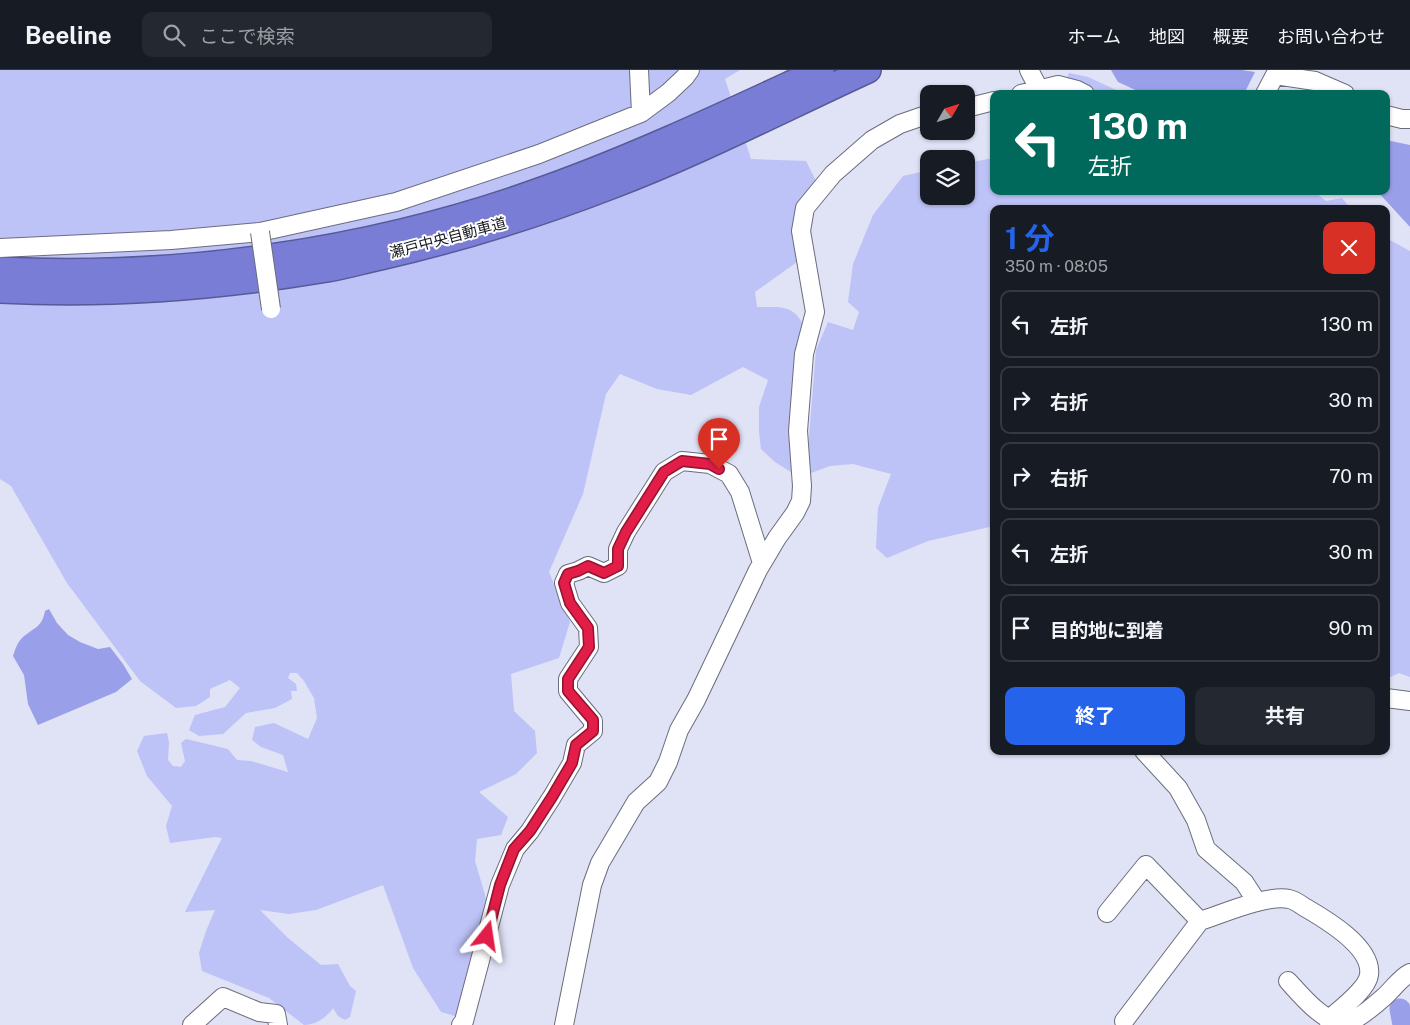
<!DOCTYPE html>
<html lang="ja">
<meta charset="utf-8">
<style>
:root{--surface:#171b24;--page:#242831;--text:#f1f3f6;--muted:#9ea1a6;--line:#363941;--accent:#2563eb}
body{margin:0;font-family:"Public Sans","Noto Sans JP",sans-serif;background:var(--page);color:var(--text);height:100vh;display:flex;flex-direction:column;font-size:19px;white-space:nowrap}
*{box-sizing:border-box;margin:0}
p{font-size:16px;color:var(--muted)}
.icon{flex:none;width:28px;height:28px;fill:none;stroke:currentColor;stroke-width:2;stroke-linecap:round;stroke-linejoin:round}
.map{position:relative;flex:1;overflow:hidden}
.sheet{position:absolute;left:990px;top:135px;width:400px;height:550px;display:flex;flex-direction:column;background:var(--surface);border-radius:10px;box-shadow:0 1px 4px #0004}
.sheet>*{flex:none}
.hud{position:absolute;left:990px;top:20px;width:400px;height:105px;border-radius:10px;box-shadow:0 1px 4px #0004;background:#00695c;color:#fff;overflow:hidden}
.needle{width:32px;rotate:51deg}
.buttons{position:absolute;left:920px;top:15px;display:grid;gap:10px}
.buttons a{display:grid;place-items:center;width:55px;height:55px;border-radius:10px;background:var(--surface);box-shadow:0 1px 4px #0004;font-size:25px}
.pin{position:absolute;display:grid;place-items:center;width:42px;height:42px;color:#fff;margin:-51px -21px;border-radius:50% 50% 50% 0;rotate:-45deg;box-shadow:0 0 5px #0007}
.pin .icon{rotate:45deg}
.me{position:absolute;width:55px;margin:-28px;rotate:15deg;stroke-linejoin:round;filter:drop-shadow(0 0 4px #0008)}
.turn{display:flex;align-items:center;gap:18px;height:105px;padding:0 15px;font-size:22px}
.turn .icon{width:65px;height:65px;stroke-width:2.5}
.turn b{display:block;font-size:35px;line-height:42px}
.round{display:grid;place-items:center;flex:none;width:52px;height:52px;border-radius:10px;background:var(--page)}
.head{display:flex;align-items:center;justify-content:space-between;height:85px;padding:0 15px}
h1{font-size:30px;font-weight:700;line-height:38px;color:var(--accent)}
.action{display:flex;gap:10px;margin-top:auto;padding:10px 15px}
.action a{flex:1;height:58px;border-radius:10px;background:var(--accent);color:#fff;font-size:20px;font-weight:700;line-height:58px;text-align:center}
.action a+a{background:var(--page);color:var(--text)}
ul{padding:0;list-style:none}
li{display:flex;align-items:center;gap:15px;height:68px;margin:0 10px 8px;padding:0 5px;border:2px solid var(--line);border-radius:10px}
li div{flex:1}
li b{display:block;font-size:19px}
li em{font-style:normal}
header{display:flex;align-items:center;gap:30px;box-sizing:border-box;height:70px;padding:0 25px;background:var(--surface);border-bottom:1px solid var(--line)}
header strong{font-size:24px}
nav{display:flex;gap:28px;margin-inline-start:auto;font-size:18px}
.search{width:350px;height:45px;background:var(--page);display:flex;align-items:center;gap:12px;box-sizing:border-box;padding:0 18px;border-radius:10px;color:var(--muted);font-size:19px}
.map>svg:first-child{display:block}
.green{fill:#bdc2f7}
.water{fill:#9a9fea}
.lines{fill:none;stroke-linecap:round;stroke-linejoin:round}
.river{stroke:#9a9fea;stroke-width:21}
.minor-casing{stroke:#6b6d7e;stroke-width:20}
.highway-casing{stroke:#575a96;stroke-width:28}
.minor{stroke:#fff;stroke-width:18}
.highway{stroke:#7a7dd6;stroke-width:25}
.minor-bridge-casing{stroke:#6b6d7e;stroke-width:20;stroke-linecap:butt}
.minor-bridge{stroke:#fff;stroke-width:18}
.route-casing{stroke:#92132f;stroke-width:12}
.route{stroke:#e11d48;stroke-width:9}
.labels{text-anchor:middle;stroke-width:4;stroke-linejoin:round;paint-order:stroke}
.street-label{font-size:15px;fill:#17181f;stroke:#fff}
</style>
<header>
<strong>Beeline</strong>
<div class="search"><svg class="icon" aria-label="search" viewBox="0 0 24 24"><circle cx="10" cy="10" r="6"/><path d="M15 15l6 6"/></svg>ここで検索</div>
<nav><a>ホーム</a><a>地図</a><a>概要</a><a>お問い合わせ</a></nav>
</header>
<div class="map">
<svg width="1410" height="955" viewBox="0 0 1410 955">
<rect width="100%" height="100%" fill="#e0e2f6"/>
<path class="green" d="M 0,0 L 740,0 L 725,9 L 751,89 L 806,91 L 817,113 L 800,136 L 797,192 L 755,222 L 757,237 C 781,237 795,234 805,259 L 797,406 L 775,392 L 761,379 L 759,362 L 759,337 L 768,310 L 743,297 L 691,325 L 657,319 L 620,304 L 606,324 L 583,424 L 549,502 L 570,552 L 559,588 L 511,604 L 514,641 L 535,661 L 537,683 L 516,704 L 479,722 L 508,747 L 501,765 L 477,769 L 475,791 L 488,835 L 464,925 L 455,946 L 441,942 L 413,898 L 383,815 L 316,840 L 289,844 L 260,840 L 288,868 L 321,895 L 338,894 L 350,916 L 356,921 L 350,947 L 345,950 L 338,946 L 333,938 C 327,947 316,955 304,955 L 269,928 L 202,901 L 199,883 L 206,861 L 215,840 L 185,842 L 222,768 L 215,767 L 170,773 L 166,756 L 172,736 L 147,706 L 137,681 L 144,666 L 167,663 L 169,672 L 168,690 L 173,696 L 181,697 L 185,691 L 181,673 L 186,669 L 228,679 L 237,690 L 251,691 L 288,702 L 283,685 L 261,677 L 252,670 L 255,657 L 274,653 L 308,669 L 317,648 L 314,628 L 304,611 L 297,603 L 290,603 L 288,608 L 296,614 L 297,621 L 291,621 L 292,629 L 275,638 L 246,643 L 223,664 L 199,666 L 189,660 L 195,645 L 225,637 L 240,618 L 230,610 L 210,619 L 210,627 L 196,636 L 176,638 L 140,611 L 67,513 L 11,416 L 0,409 Z
M 1069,3 L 1088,7 L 1125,24 L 1060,24 Z
M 994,88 L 994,121 L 1313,121 L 1326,131 L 1342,128 L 1351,139 L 994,139 L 994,456 L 928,471 L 887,488 L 876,478 L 878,438 L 891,404 L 853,394 L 830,396 L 811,403 L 808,379 L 816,280 L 828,252 L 853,260 L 859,242 L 848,232 L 853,194 L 873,145 L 903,106 L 929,100 L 929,126 L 966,126 L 966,93 Z
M 1386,168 L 1410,181 L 1410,607 L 1399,603 L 1386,609 Z"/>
<path class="water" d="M 1111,0 L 1242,0 L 1255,2 L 1244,24 L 1144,24 L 1118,12 Z
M 1386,70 L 1410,75 L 1410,157 L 1377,121 L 1386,121 Z
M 49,539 L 57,553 L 68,565 L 80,572 L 98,579 L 110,577 L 123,594 L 132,609 L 116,622 L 38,655 L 28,634 L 24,605 L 13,586 C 15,580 17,573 22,568 C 34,557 42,558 45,541 Z"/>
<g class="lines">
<path class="river" d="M 1400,939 L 1403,955"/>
<defs>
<path id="minor" d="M 639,0 L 641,43
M 1029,0 L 1039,19
M 1021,24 L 1058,15 L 1077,20 L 1085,24
M 1265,24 L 1275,5 L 1315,11 L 1345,24
M 966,38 L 994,31
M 1386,45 L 1402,49 L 1410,49
M 0,178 L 171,170 L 260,162 L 396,132 L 539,84 L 641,43 L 668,23 L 685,7 L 690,0
M 1386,628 L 1410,631
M 1144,681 L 1178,718 L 1196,750 L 1206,779 L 1244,812 L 1257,832
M 1107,843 L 1146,795 L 1200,851 C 1222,844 1268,824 1289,829 C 1295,830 1301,835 1306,838 C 1325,849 1373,877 1369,905 C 1367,920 1339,940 1328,950
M 1288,911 C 1301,925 1325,955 1346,953 C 1358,950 1375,935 1384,927 C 1393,919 1400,908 1410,903
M 1124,951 L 1200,851
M 192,955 L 223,927 L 259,942 L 276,944 L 278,955
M 461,955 L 464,951 L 500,815 L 515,779 L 530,761 L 552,727 L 572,693 L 576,675 L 593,661 L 593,651 L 568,621 L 568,609 L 589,577 L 588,558 L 570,533 L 564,513 L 568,504 L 578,501 L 588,496 L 604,503 L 618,496 L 618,479 L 626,462 L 664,402 L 682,391 L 710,394 L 729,404 L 740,422 L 762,493
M 564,955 L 592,815 L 600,793 L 636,732 L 658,712 L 668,692 L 679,660 L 696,630 L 758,500 L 777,468 L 795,443 L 801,431 L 802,416 L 798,361 L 804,284 L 815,242 L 801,161 L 805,138 L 833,104 L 872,70 L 900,54 L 929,44"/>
<path id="highway" d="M 0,200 C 182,209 374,181 545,119 C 640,85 730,42 821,0
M 0,220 C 109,226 219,217 327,199 C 345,196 362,191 380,187 C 459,169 536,145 611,116 C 698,83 783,39 868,0"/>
</defs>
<use href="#minor" class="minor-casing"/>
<use href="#highway" class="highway-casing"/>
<use href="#minor" class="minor"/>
<use href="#highway" class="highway"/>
<defs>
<path id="minor-bridge" d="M 260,162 L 271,239"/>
</defs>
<use href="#minor-bridge" class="minor-bridge-casing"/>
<use href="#minor-bridge" class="minor-bridge"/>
</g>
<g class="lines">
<defs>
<path id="route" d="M 487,866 L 500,815 L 514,779 L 530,761 L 552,727 L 572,693 L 576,675 L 593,661 L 593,650 L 568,621 L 568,609 L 589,577 L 588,558 L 570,533 L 564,513 L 568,504 L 578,501 L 588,496 L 604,503 L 618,496 L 618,479 L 626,462 L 664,402 L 682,391 L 710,394 L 719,399"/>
</defs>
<use href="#route" class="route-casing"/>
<use href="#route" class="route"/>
</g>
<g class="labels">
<g class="street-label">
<text transform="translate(448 168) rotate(-15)" y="5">瀬戸中央自動車道</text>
</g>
</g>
</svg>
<div class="buttons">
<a><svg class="needle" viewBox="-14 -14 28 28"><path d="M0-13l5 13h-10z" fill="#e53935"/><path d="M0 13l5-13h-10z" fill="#9ea1a6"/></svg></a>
<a><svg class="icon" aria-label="layers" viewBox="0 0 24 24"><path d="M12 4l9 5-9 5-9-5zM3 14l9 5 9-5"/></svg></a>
</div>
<div class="pin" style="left:719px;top:399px;background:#d93025"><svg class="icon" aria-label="arrive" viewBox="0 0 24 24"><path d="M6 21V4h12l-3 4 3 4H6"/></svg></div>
<svg class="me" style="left:487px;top:866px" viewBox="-20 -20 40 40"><path d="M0-17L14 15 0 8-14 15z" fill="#e11d48" stroke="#fff" stroke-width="4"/></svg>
<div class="hud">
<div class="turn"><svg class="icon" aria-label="left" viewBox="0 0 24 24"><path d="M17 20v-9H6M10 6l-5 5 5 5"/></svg><div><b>130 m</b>左折</div></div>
</div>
<section class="sheet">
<div class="head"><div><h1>1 分</h1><p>350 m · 08:05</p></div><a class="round" style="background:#d93025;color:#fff"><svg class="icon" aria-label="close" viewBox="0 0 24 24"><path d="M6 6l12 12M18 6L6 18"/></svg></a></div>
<ul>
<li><svg class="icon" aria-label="left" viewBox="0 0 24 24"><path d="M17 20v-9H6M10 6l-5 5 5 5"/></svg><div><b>左折</b></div><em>130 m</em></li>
<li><svg class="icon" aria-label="right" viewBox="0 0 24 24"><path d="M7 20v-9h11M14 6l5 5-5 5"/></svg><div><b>右折</b></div><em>30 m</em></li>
<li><svg class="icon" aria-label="right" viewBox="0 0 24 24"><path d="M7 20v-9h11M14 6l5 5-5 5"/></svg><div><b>右折</b></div><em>70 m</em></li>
<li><svg class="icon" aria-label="left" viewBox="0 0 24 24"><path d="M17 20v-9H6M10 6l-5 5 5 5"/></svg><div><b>左折</b></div><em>30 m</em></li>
<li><svg class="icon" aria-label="arrive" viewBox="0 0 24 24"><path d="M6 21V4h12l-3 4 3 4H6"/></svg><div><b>目的地に到着</b></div><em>90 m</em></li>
</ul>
<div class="action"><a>終了</a><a>共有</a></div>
</section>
</div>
